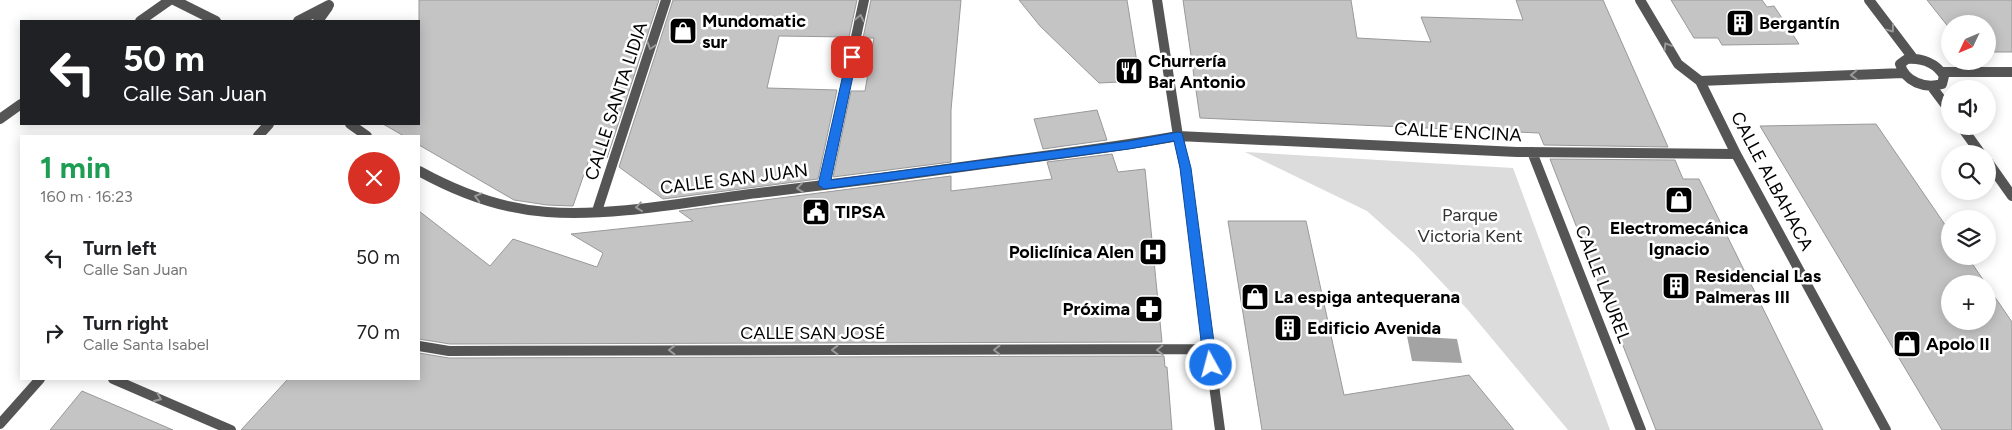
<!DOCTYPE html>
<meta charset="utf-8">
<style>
:root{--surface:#fff;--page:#f6f6f6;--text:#202124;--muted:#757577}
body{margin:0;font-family:Figtree,sans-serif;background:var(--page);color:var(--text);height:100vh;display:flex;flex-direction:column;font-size:19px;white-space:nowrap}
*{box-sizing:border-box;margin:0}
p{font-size:16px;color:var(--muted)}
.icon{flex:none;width:28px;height:28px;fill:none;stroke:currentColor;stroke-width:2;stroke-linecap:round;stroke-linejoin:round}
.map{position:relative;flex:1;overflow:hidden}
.panel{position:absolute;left:20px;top:135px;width:400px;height:245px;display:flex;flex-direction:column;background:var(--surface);border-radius:0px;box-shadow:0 2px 12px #0003}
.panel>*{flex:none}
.hud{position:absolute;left:20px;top:20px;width:400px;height:105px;border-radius:0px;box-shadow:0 2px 12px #0003;background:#202124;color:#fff;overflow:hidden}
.needle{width:32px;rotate:226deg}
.controls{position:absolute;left:1941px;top:15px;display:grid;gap:10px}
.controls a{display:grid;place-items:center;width:55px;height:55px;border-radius:50%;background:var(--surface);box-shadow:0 2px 12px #0003;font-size:25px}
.pin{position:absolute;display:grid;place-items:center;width:42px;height:42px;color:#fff;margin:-21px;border-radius:10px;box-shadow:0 2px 8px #0006}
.me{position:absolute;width:55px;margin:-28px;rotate:353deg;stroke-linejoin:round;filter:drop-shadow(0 0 4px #0008)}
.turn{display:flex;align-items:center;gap:18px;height:105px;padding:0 20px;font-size:22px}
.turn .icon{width:65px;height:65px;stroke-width:2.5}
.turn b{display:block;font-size:35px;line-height:42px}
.round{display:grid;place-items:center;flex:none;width:52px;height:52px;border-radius:26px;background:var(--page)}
.headline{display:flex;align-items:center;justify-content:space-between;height:85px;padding:0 20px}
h1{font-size:30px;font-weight:700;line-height:38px;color:#1e9e55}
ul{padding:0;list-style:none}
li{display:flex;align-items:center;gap:15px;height:75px;padding:0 20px}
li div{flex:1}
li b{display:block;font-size:19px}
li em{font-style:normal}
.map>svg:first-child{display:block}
.green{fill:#dcdcdc}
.water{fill:#a3a3a3}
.building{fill:#c4c4c4;stroke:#999}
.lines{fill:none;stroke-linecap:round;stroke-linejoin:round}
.street{stroke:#555;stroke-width:10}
.oneway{stroke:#999}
.route{fill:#1a73e8;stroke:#114b97}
.labels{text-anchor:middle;stroke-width:5;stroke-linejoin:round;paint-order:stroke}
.poi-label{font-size:18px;font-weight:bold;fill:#000;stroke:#fff;text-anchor:start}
.street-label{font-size:18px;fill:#000;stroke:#fff}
.park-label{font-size:18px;fill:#333;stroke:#fff}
</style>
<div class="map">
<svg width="2012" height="430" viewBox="0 0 2012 430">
<rect width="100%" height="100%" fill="#fff"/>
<path class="green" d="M 1245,152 L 1513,168 L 1610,430 L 1568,430 L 1468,310 L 1415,254 L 1367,211 Z"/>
<path class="water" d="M 1407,336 L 1457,339 L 1462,363 L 1412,361 Z"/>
<path class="building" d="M 419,0 L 659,0 L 607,158 L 593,148 L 573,206 L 547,205 L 514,200 L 419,145 L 419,136 L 404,136 L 383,124 L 419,124 Z
M 673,0 L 857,0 L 849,37 L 779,36 L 767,88 L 837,90 L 818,179 L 663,199 L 619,167 Z
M 871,0 L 961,0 L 951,110 L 951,162 L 833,177 L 851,91 L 865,91 L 874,38 L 863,38 Z
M 1019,0 L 1127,0 L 1140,81 L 1099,83 L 1040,26 Z
M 1183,0 L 1351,0 L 1357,38 L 1431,42 L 1421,17 L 1523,20 L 1516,0 L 1603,0 L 1668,147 L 1544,145 L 1539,133 L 1200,118 Z
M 1671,0 L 1762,0 L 1767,7 L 1774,6 L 1799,44 L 1722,45 L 1718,38 L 1694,38 Z
M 1927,0 L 2012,0 L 2012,52 L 1988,52 L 1988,24 L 1950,24 L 1950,29 Z
M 1097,110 L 1107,140 L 1043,149 L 1034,119 Z
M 1876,124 L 1950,232 L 1950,256 L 1967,256 L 1986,284 L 1950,284 L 1950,321 L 1988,321 L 1988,287 L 2012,322 L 2012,430 L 1942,430 L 1760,126 Z
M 1112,154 L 1118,172 L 1145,169 L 1162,342 L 450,344 L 419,339 L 419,211 L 490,266 L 513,239 L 597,267 L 603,253 L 571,234 L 693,221 L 679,211 L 951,176 L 951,191 L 1052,179 L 1047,162 Z
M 1550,159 L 1675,160 L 1683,179 L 1699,179 L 1823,430 L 1656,430 Z
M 1228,221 L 1306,221 L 1344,395 L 1469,375 L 1514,430 L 1262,430 Z
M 419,353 L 449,358 L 1164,356 L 1165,367 L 1167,367 L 1172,430 L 241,430 L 288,379 L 419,379 Z
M 82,391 L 173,430 L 50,430 Z"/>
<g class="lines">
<path class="street" d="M 174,0 L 216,21
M 1157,0 L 1178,136 L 1185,168 L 1220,430
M 1640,0 L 1678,64 L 1700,81 L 1736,154 L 1886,430
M 1869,0 L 1913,58
M 140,21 L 170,0
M 298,21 L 329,5
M 318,21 L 328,7
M 1907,59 C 1922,58 1936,63 1944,76 L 1942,84 C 1925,89 1905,82 1900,64 Z
M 1942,72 L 2012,72
M 1700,81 L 1903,73
M 1932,87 L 1950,111
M 0,119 L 21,104
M 350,124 L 367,136
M 1961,126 L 1981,154
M 258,136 L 269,124
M 1532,152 L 1641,430
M 1988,162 L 2012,196
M 419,171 C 459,193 502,209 547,212 C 620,217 695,200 767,192 C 844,183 921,173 998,162 C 1058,154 1118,147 1178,136 L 1517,152 L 1736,154
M 824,185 L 864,0
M 597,211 L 666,0
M 419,346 L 449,351 L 1208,349
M 113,379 L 231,430
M 0,424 L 40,379"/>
</g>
<defs><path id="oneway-chevron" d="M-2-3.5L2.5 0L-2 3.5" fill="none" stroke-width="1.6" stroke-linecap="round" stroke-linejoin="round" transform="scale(1.25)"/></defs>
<g class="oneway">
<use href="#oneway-chevron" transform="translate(860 18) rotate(-78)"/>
<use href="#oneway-chevron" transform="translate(1891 29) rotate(53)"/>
<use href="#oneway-chevron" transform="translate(651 46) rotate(108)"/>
<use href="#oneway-chevron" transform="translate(1667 46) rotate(-121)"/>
<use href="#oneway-chevron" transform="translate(1854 75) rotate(178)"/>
<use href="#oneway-chevron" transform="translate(800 188) rotate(173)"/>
<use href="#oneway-chevron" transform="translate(478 197) rotate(-165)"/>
<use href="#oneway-chevron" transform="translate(639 207) rotate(173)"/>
<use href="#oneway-chevron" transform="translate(672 350) rotate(180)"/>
<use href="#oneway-chevron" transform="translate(835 350) rotate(180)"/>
<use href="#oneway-chevron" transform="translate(997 350) rotate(180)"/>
<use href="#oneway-chevron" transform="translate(1160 350) rotate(179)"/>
<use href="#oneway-chevron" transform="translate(158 398) rotate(23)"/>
</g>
<path class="route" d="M 852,53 L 857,57 L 831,180 L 1129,141 L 1178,132 L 1182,133 L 1191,168 L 1217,365 L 1215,369 L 1211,370 L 1206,369 L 1204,365 L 1180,168 L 1174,141 L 1129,149 L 824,189 L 818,185 L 847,57 Z"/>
<defs>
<symbol id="building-square" viewBox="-11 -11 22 22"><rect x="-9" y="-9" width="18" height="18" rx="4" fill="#000" stroke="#fff"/><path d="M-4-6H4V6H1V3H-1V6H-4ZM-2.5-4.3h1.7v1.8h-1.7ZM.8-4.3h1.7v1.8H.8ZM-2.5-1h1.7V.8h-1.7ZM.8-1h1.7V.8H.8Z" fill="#fff"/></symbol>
<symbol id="shop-square" viewBox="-11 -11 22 22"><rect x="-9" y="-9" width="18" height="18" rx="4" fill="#000" stroke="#fff"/><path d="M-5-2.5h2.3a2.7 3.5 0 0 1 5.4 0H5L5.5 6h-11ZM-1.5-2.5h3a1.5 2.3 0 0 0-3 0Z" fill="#fff"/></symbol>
<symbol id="restaurant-square" viewBox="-11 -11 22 22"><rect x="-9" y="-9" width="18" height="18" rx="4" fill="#000" stroke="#fff"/><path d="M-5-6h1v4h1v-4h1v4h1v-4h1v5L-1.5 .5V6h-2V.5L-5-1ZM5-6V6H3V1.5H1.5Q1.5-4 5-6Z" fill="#fff"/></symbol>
<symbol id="civic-square" viewBox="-11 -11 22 22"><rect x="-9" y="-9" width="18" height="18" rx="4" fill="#000" stroke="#fff"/><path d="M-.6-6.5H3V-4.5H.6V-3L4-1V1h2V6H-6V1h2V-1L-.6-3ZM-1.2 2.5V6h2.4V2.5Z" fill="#fff"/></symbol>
<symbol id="hospital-square" viewBox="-11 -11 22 22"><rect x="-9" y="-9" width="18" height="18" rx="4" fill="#000" stroke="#fff"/><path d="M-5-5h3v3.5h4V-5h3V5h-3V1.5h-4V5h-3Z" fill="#fff"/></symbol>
<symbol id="pharmacy-square" viewBox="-11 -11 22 22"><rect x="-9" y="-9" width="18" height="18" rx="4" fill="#000" stroke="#fff"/><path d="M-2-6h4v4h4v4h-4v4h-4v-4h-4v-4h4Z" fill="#fff"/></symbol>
</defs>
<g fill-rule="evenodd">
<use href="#building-square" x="1724" y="7" width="32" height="32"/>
<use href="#shop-square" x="667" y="15" width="32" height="32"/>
<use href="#restaurant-square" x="1113" y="55" width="32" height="32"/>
<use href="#shop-square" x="1663" y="184" width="32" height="32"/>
<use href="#civic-square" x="800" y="196" width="32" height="32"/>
<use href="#hospital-square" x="1137" y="236" width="32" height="32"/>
<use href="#building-square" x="1660" y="270" width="32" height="32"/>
<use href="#shop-square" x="1239" y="281" width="32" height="32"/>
<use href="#pharmacy-square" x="1133" y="293" width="32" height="32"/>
<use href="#building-square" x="1272" y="312" width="32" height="32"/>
<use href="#shop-square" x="1891" y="328" width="32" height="32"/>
</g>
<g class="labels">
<g class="poi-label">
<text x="702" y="27">Mundomatic<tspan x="702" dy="21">sur</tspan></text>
<text x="1759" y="29">Bergantín</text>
<text x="1148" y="67">Churrería<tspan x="1148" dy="21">Bar Antonio</tspan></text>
<text x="835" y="218">TIPSA</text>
<text x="1679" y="234" text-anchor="middle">Electromecánica<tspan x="1679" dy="21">Ignacio</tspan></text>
<text x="1134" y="258" text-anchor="end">Policlínica Alen</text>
<text x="1695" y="282">Residencial Las<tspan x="1695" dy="21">Palmeras III</tspan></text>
<text x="1274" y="303">La espiga antequerana</text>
<text x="1130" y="315" text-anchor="end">Próxima</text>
<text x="1307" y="334">Edificio Avenida</text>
<text x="1926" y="350">Apolo II</text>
</g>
<g class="street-label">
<text transform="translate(616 101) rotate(-72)" y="6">CALLE SANTA LIDIA</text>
<text transform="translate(1458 132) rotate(3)" y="6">CALLE ENCINA</text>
<text transform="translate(734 179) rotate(-7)" y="6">CALLE SAN JUAN</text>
<text transform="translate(1772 181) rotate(62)" y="6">CALLE ALBAHACA</text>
<text transform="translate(1603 284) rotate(69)" y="6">CALLE LAUREL</text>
<text x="813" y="339">CALLE SAN JOSÉ</text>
</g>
<g class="park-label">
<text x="1470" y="221">Parque<tspan x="1470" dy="21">Victoria Kent</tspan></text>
</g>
</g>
</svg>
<div class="controls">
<a><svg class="needle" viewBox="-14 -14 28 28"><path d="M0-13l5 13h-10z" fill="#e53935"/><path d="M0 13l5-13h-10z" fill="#757577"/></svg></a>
<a><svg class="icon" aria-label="sound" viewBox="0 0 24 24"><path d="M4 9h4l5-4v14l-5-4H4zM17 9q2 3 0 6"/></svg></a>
<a><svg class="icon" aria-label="search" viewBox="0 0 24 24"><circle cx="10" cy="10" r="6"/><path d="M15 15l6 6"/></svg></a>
<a><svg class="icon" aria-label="layers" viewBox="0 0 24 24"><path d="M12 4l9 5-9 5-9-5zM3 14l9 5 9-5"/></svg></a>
<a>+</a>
</div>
<div class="pin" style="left:852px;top:57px;background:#d93025"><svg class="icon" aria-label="arrive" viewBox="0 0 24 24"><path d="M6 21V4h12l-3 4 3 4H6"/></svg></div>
<svg class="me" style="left:1211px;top:365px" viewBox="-20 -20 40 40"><circle r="17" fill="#1a73e8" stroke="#fff" stroke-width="3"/><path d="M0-11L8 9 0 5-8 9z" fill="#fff"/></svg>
<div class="hud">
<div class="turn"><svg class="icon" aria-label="left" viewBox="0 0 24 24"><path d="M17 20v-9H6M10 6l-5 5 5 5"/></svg><div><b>50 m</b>Calle San Juan</div></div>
</div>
<section class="panel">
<div class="headline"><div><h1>1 min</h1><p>160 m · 16:23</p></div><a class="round" style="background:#d93025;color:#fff"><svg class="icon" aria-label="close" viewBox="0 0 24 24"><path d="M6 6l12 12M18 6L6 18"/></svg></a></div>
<ul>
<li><svg class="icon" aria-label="left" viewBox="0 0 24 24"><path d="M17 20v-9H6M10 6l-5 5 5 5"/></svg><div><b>Turn left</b><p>Calle San Juan</p></div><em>50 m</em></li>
<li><svg class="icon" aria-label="right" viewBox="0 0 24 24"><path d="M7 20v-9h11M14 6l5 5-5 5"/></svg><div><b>Turn right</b><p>Calle Santa Isabel</p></div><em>70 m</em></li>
</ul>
</section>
</div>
